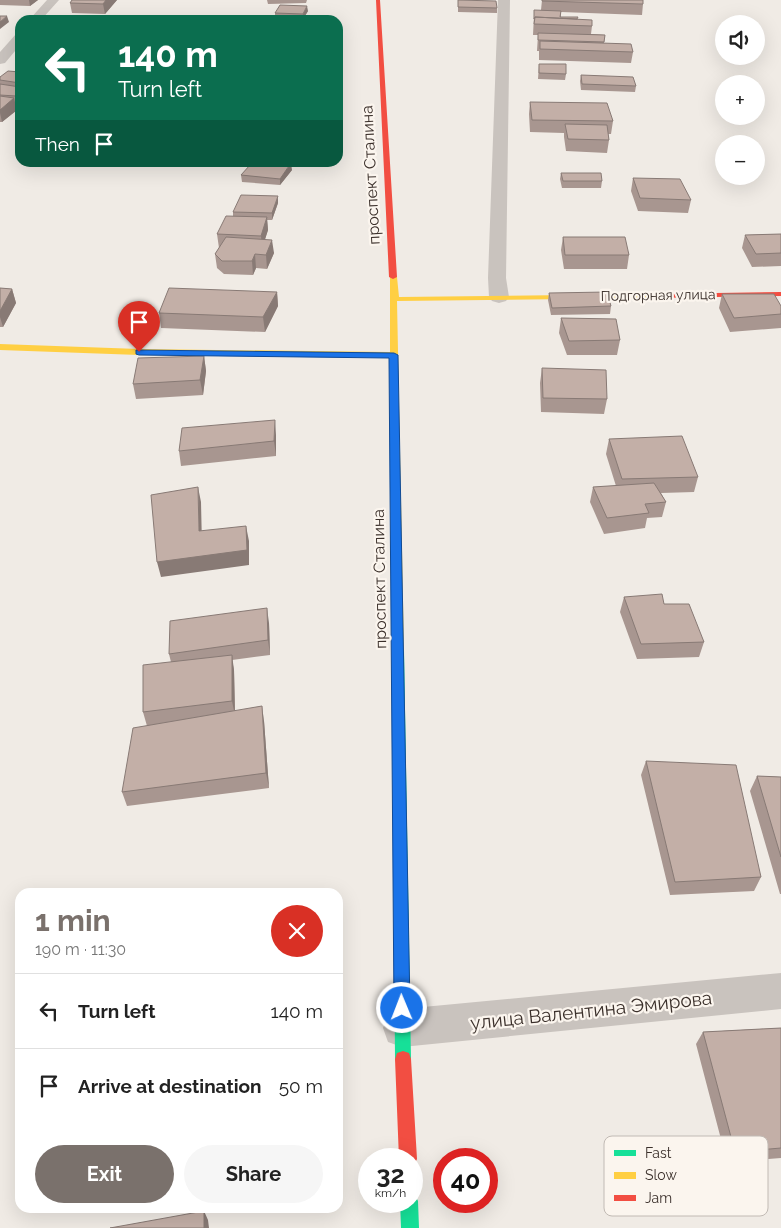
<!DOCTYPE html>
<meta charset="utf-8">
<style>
:root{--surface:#fff;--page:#f6f6f6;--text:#222;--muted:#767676;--line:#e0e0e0;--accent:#7a716c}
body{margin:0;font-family:Raleway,sans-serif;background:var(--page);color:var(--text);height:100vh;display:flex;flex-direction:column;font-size:19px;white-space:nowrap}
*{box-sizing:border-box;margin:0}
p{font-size:16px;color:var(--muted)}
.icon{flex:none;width:28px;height:28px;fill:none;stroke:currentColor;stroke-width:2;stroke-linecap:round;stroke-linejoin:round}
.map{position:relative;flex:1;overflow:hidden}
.sheet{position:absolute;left:15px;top:888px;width:328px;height:325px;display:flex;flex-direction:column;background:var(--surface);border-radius:15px;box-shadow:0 5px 20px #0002}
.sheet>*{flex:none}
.hud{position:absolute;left:15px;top:15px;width:328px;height:152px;border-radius:15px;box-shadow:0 5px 20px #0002;background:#0b6e4f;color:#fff;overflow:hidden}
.tools{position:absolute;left:715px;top:15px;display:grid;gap:10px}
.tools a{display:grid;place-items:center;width:50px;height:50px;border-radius:50%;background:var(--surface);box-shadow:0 5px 20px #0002;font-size:25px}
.speed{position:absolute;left:358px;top:1148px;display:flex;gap:10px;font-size:25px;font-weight:700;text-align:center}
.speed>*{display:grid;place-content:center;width:65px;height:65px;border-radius:50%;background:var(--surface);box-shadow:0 5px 20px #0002;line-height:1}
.speed small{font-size:12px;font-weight:400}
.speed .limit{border:8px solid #d22;background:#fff;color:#111}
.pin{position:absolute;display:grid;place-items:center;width:42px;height:42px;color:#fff;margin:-51px -21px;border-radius:50% 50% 50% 0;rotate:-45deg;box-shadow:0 0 5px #0007}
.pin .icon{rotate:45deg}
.me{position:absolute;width:55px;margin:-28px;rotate:359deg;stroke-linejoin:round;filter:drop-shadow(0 0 4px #0008)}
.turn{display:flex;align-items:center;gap:18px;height:105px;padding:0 20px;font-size:22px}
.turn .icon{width:65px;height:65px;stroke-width:2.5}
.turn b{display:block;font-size:35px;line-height:42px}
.then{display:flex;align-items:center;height:48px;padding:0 20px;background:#0003;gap:10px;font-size:19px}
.round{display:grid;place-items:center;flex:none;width:52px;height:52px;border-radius:26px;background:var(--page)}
.head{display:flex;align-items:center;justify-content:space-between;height:85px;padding:0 20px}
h1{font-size:30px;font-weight:700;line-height:38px;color:var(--accent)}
.button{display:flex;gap:10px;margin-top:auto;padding:10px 20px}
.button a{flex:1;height:58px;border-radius:30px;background:var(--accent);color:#fff;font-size:20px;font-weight:700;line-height:58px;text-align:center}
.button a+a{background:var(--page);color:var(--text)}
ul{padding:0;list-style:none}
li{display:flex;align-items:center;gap:15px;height:75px;padding:0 20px;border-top:1px solid var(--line)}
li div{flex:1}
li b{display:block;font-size:19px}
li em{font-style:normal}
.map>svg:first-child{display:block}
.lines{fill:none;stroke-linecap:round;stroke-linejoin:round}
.street{fill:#c9c3be;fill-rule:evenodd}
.fast{fill:#16e098;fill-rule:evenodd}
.slow{fill:#ffcf43;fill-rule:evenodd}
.jam{fill:#f24e42;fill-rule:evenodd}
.wall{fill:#a89690}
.shaded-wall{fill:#887a75}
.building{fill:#c3afa7;stroke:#887a75}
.route{fill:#1a73e8;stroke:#114b97}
.labels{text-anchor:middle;stroke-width:4.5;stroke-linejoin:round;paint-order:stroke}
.far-street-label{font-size:14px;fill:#3b302b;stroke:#fbf5ee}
.street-label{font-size:16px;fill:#3b302b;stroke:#fbf5ee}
.near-street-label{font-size:19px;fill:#3b302b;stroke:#fbf5ee}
.key{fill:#fbf5ee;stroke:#c1bab4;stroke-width:1}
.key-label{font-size:14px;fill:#3b302b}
</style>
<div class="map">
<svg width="781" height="1228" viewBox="0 0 781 1228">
<rect width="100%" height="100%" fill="#f0ebe5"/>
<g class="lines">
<path class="street" d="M 47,0 L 59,0 L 41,20 L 29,20 Z
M 498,0 L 510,0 L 506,278 L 509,297 L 506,301 L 499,303 L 492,301 L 489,297 L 488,278 Z
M 20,33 L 20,45 L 5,63 L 0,64 L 0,52 L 16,34 Z
M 781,973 L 781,1009 L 402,1047 L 388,1042 L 383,1028 L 388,1014 L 402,1009 Z"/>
<path class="fast" d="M 398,646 L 402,647 L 404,650 L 411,1059 L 409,1065 L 403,1067 L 397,1065 L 395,1059 L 392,650 L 394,647 Z
M 411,1193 L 415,1195 L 418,1201 L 419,1228 L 401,1228 L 400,1201 L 411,1201 Z"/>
<path class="slow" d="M 390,275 L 397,277 L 399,297 L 652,294 L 656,296 L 652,298 L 397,301 L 404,650 L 402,653 L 394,653 L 392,650 L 390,357 L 139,355 L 0,350 L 0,344 L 139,349 L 390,352 Z"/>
<path class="jam" d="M 376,0 L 380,0 L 397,277 L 393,279 L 389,277 Z
M 781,292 L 781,296 L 652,298 L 648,296 L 652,294 Z
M 403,1051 L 409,1053 L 411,1059 L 417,1159 L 414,1165 L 411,1166 L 411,1159 L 399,1159 L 395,1059 L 397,1053 Z"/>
</g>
<path class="wall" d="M 0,0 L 38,0 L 30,6 L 0,5 Z
M 72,0 L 117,0 L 105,14 L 72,13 L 70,3 Z
M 267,0 L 307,0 L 306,3 L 268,4 Z
M 458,0 L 497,8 L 497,13 L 458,12 Z
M 542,0 L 643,4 L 642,15 L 561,12 L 561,17 L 577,19 L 592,26 L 591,34 L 605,35 L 604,43 L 633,52 L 631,63 L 539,60 L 539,51 L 537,51 L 538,35 L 533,35 L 534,15 L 541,10 Z
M 308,11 L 303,19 L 275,18 L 275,13 Z
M 539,64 L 566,74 L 565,80 L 538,79 Z
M 20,72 L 20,99 L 17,103 L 15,102 L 17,110 L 2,122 L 0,122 L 0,77 Z
M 581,75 L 636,86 L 635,92 L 581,90 L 580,81 Z
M 530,102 L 613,121 L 611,134 L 608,134 L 609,140 L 607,153 L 566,151 L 564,137 L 564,133 L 530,132 L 529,114 Z
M 292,170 L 280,185 L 242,182 L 241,175 Z
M 561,173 L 602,181 L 601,188 L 562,188 L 560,179 Z
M 633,178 L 691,200 L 688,213 L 638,211 L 631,191 Z
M 278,203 L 272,220 L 267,220 L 268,230 L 265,239 L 274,253 L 267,269 L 256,268 L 253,275 L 224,274 L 217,268 L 215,254 L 219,248 L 217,234 L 233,216 L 233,212 Z
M 781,234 L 781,266 L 752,267 L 742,248 L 745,235 Z
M 563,237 L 629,255 L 627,269 L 564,269 L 561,250 Z
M 0,288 L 12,289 L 16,303 L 3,327 L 0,327 Z
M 277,292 L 278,306 L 265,332 L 161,328 L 159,313 Z
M 549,293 L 611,306 L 610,314 L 551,315 L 548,300 Z
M 722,294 L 781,314 L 781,328 L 730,332 L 719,308 Z
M 561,318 L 620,340 L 617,355 L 567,355 L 559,333 Z
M 204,356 L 206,371 L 203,395 L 136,399 L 133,384 Z
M 542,368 L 607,399 L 604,414 L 541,412 L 540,383 Z
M 276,435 L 276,456 L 181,466 L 179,451 Z
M 609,439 L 698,477 L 694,492 L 661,493 L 666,502 L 662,517 L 647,518 L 645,528 L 604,534 L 590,502 L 593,487 L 616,486 L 606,454 Z
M 624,597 L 664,604 L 704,642 L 699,657 L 637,659 L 620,612 Z
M 269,623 L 270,655 L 232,660 L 234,670 L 235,711 L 264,721 L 269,788 L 127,806 L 122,792 L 147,726 L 143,712 L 171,662 L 169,654 Z
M 646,761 L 761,877 L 754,891 L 670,895 L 641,775 Z
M 757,776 L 781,777 L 781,894 L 780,894 L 750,791 Z
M 781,1028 L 781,1158 L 727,1162 L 696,1044 L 703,1032 Z
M 100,1208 L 126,1208 L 104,1212 Z"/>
<path class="shaded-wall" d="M 29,0 L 38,0 L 30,6 Z
M 106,0 L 117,0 L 105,14 L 103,4 Z
M 307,6 L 308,11 L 303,19 L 303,14 Z
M 7,16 L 9,22 L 0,29 L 0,22 Z
M 20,92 L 20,99 L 17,103 L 16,96 Z
M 14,98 L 17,110 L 2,122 L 0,113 L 0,110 Z
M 291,163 L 292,170 L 280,185 L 280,179 Z
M 278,196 L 278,203 L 272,220 L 272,213 Z
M 267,217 L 268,230 L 262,249 L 261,236 Z
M 272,240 L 274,253 L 267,269 L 266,255 Z
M 255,254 L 256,268 L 253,275 L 252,261 Z
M 12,289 L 16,303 L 3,327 L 0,317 L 0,311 Z
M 277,292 L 278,306 L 265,332 L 263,317 Z
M 204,356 L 206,371 L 203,395 L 200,380 Z
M 275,420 L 276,435 L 276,456 L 274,441 Z
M 198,487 L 201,502 L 202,546 L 199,531 Z
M 246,526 L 249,541 L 249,565 L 161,577 L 157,562 Z
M 267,608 L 269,623 L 270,655 L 268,640 Z
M 232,655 L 234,670 L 235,716 L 232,701 Z
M 262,706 L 264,721 L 269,788 L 266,773 Z
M 204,1211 L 208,1220 L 209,1228 L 204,1228 Z"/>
<path class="building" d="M 72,0 L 106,0 L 103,4 L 70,3 Z
M 458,0 L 496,1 L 497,8 L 458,7 Z
M 542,0 L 643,0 L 643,4 L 542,1 Z
M 280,5 L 307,6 L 303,14 L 275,13 Z
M 534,10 L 561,11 L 560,17 L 578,17 L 577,19 L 535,17 L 534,19 Z
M 0,16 L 7,16 L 0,22 Z
M 535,17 L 592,20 L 592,26 L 534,24 Z
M 538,33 L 605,35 L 604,42 L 538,40 Z
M 540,41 L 631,44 L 633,52 L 540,49 Z
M 539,64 L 566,64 L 566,74 L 539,73 Z
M 8,71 L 20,72 L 20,83 L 0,80 L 0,77 Z
M 581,75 L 633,77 L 636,86 L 582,84 Z
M 0,84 L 20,87 L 20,92 L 16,96 L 0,95 Z
M 0,96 L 14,98 L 0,110 Z
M 530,102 L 607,103 L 613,121 L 532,120 Z
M 565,124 L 607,125 L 609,140 L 568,139 Z
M 267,162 L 291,163 L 280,179 L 241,175 L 250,165 L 264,166 Z
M 561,173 L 601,173 L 602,181 L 563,181 Z
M 633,178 L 680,179 L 691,200 L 640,198 Z
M 241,195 L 278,196 L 272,213 L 233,212 Z
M 226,216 L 267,217 L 261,236 L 217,234 Z
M 781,234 L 781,253 L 756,254 L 745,235 Z
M 226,237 L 272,240 L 266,255 L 255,254 L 252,261 L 222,261 L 215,254 Z
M 563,237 L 625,237 L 629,255 L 565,255 Z
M 0,288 L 12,289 L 0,311 Z
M 169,288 L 277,292 L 263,317 L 159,313 Z
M 607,292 L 611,306 L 552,308 L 549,293 Z
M 722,294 L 774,294 L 781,306 L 781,314 L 734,318 Z
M 561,318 L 616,319 L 620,340 L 569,341 Z
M 204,356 L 200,380 L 133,384 L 138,358 Z
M 542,368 L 606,370 L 607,399 L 543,398 Z
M 275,420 L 274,441 L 179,451 L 182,428 Z
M 682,436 L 698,477 L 622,479 L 609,439 Z
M 654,483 L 666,502 L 645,504 L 649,513 L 607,518 L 593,487 Z
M 198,487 L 199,531 L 246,526 L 247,550 L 157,562 L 151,495 Z
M 662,594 L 664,604 L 689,604 L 704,642 L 641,644 L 624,597 Z
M 267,608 L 268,640 L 169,654 L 170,621 Z
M 232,655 L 232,701 L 143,712 L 143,665 Z
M 262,706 L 266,773 L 122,792 L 133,728 Z
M 646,761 L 736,765 L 761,877 L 675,882 Z
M 757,776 L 781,777 L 781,857 Z
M 781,1028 L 781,1148 L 735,1152 L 703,1032 Z
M 204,1211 L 204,1228 L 110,1228 Z"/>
<path class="route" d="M 136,350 L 394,353 L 398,355 L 410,1008 L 407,1014 L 402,1016 L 396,1014 L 394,1008 L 389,358 L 139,355 L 136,354 Z"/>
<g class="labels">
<g class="far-street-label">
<text transform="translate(658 295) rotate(-1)" y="5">Подгорная улица</text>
</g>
<g class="street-label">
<text transform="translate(370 175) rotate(-93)" y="6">проспект Сталина</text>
<text transform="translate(379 579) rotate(-91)" y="6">проспект Сталина</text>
</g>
<g class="near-street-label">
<text transform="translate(591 1010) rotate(-6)" y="7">улица Валентина Эмирова</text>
</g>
</g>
<rect x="604" y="1136" width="164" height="80" rx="8" class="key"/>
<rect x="614" y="1150" width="22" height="6" fill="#16e098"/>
<rect x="614" y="1172" width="22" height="7" fill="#ffcf43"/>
<rect x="614" y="1195" width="22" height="6" fill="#f24e42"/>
<g class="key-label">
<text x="645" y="1158">Fast</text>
<text x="645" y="1180">Slow</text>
<text x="645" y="1203">Jam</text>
</g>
</svg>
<div class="tools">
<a><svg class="icon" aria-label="sound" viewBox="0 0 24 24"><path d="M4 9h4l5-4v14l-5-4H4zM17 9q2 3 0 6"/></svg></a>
<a>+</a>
<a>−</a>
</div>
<div class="speed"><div>32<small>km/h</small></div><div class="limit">40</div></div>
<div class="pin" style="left:139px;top:352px;background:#d93025"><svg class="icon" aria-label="arrive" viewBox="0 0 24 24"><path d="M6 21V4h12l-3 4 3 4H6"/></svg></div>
<svg class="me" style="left:402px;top:1008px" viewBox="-20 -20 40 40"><circle r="17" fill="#1a73e8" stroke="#fff" stroke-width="3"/><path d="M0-11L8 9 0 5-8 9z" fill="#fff"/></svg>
<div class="hud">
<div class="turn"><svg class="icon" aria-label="left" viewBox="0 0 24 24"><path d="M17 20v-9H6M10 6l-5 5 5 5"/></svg><div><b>140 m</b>Turn left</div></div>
<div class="then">Then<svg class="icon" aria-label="arrive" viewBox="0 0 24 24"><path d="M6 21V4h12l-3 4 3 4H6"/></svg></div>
</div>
<section class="sheet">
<div class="head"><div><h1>1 min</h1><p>190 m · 11:30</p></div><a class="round" style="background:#d93025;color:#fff"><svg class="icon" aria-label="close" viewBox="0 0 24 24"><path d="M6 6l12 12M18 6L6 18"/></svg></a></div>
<ul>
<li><svg class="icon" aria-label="left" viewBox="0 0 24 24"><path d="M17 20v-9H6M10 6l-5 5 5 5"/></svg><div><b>Turn left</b></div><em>140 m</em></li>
<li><svg class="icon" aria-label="arrive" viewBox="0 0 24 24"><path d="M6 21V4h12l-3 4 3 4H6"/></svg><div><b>Arrive at destination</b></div><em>50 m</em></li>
</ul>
<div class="button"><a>Exit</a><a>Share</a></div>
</section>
</div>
